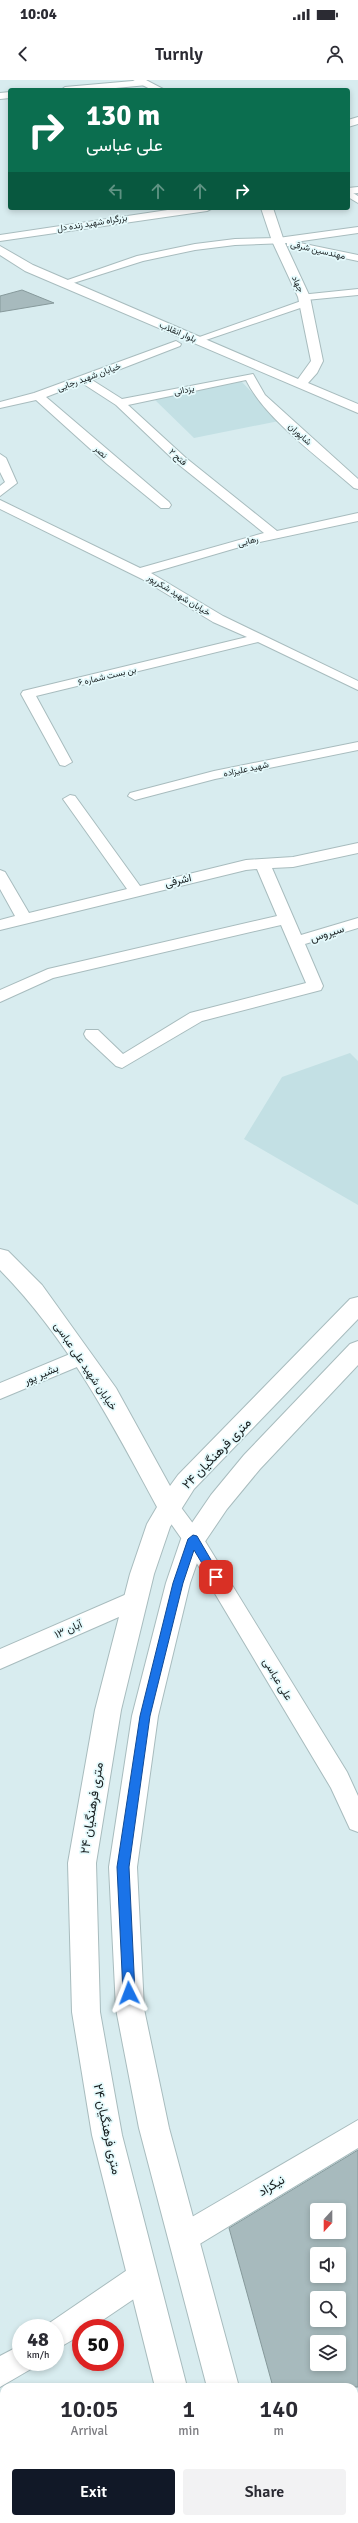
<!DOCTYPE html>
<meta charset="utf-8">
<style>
:root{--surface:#fff;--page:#f2f2f3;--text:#2b2b33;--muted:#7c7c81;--accent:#111827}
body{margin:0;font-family:Signika,Vazirmatn,sans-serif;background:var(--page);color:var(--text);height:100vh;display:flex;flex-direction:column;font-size:15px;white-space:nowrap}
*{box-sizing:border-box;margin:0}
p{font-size:13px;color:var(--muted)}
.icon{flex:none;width:22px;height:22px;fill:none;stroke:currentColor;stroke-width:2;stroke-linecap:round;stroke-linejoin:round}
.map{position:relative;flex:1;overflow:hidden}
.sheet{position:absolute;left:0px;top:2303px;width:358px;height:140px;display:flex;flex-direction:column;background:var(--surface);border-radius:12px 12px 0 0;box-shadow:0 2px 6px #0003}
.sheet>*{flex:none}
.guide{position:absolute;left:8px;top:8px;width:342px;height:122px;border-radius:4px;box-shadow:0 2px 6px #0003;background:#0b6e4f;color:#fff;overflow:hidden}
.needle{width:26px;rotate:201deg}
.buttons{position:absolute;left:310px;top:2123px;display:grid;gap:8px}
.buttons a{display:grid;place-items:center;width:36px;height:36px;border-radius:4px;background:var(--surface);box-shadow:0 2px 6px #0003;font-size:20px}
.speed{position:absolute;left:12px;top:2239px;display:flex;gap:8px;font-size:20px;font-weight:700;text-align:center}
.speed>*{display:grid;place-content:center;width:52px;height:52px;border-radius:50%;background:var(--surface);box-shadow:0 2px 6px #0003;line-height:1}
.speed small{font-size:10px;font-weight:400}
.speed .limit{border:6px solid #d22;background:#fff;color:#111}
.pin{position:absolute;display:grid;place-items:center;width:34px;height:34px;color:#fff;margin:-17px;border-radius:8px;box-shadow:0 2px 6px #0006}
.me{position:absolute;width:44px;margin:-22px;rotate:357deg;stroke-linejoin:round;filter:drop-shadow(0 0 3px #0008)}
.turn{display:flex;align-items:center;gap:14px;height:84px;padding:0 12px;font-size:18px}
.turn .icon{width:52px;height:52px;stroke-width:2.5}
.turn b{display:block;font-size:28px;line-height:34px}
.lanes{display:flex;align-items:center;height:38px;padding:0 12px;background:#0003;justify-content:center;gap:20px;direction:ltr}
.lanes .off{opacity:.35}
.eta{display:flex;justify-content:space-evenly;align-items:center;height:68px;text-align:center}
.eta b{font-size:24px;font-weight:600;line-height:28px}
.primary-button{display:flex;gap:8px;margin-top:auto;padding:8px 12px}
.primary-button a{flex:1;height:46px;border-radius:4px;background:var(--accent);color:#fff;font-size:16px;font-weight:600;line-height:46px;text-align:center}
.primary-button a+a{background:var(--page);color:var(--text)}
.status{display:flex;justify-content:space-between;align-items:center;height:28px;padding:0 20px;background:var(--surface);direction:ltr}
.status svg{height:11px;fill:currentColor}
header{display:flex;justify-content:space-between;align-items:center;height:52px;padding:0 12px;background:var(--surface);font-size:18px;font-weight:600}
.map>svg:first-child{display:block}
.built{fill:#c3e0e4}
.building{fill:#a7babd;stroke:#86999b;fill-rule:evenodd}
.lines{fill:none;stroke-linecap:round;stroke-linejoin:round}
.minor-casing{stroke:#a8bcbe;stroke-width:2}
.tertiary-casing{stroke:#a8bcbe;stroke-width:2}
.secondary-casing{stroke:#a8bcbe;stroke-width:2}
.trunk-casing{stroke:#a8bcbe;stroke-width:2}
.minor{fill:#fff;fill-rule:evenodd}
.tertiary{fill:#fff;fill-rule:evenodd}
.secondary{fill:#fff;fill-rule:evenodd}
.trunk{fill:#fff;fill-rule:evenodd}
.route{fill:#1a73e8;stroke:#114b97}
.labels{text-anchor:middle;stroke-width:3.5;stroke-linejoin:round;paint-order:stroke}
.far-street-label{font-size:9px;fill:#181f20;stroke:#e5fafc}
.street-label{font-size:11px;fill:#181f20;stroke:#e5fafc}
.near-street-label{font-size:13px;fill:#181f20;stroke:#e5fafc}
</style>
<div class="status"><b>10:04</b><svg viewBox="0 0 49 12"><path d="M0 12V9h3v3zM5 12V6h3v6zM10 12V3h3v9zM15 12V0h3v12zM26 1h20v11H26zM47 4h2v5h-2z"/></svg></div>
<header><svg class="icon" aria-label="back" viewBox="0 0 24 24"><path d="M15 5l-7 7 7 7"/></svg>Turnly<svg class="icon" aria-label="person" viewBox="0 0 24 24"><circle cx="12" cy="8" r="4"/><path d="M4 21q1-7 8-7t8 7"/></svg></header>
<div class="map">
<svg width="358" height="2443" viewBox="0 0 358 2443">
<rect width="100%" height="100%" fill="#d8ecef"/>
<path class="built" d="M 241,301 L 279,341 L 194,358 L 154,319 Z
M 350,973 L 358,981 L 358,1125 L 244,1059 L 282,997 Z"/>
<path class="building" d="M 22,210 L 54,223 L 0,232 L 0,216 Z
M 358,2070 L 358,2307 L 273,2307 L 229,2148 ZM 317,2130 L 339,2130 L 339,2152 L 317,2152 ZM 317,2174 L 339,2174 L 339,2196 L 317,2196 ZM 317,2218 L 339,2218 L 339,2240 L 317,2240 ZM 317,2262 L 339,2262 L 339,2284 L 317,2284 Z"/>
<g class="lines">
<defs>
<path id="minor" d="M 144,0 L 148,3 L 147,5 L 95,10 L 61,10 L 65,7 Z
M 10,12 L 10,18 L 0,19 L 0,13 Z
M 348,110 L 358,116 L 358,123 L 348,117 Z
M 358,147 L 358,153 L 295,162 L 358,175 L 358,181 L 287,166 L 287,163 L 235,165 L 195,170 L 143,181 L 64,206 L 59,203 L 137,176 L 195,164 L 235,159 L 278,158 Z
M 358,209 L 358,215 L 306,220 L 310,223 L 309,225 L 200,262 L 196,263 L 191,260 L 304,220 L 299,217 L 300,215 Z
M 176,261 L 181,264 L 180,266 L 92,300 L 122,319 L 253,294 L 265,315 L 358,399 L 358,409 L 354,408 C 319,377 266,340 246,300 L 128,325 L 186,378 L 277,451 L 358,433 L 358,441 L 250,464 L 151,493 L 223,536 L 358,601 L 358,610 L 258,562 L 36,616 L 72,682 L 65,686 L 60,685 L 21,614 L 23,611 L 247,557 L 213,542 L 142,499 L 0,429 L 0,420 L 140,488 L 264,453 L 178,384 L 116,325 L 82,303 L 46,317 L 169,422 L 171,425 L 169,428 L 161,428 L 107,384 L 36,320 L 0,328 L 0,322 L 34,313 Z
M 0,374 L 6,378 L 17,403 L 0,416 L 0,406 L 5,402 L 0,392 Z
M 358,662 L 358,670 L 215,699 L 135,720 L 128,716 L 130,713 L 214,691 Z
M 70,715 L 75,716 L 140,806 L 246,780 L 293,777 L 358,763 L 358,773 L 293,787 L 272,788 L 301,855 L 358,838 L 358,848 L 305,864 L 323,906 L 321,910 L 202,941 L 122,988 L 116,986 L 86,958 L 84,954 L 86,950 L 98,950 L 123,974 L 190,933 L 306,903 L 281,845 L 53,898 L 0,922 L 0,910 L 48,889 L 277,836 L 257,789 L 246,790 L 0,850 L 0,840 L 15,836 L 0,809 L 0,790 L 5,792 L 29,833 L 127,809 L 63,719 Z
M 82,1269 L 89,1272 L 92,1277 L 89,1282 L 0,1319 L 0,1303 Z
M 170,1419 L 177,1422 L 200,1453 L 347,1692 L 358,1716 L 358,1752 L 350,1749 L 331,1708 L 186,1465 L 160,1428 L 163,1422 Z
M 136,1510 L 144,1512 L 147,1519 L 144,1526 L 0,1589 L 0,1569 Z
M 358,2040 L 358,2068 L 193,2168 L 183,2171 L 173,2168 L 170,2158 L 173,2148 Z
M 143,2182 L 153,2186 L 157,2196 L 153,2206 L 91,2248 L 81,2248 L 81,2255 L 55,2270 L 55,2248 L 44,2248 L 45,2246 L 133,2186 Z
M 21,2265 L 21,2282 L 34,2282 L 31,2289 L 0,2307 L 0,2276 Z"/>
<path id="tertiary" d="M 358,37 L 358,44 L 348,47 L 348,40 Z"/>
<path id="secondary" d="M 133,0 L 146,0 L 165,10 L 152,10 Z
M 261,128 L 273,128 L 284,161 L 310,217 L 323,281 L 317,293 L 308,303 L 358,324 L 358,333 L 25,191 L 0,175 L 0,166 L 33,185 L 298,299 L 311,281 L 298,217 L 272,161 Z
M 0,1169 L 8,1171 L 42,1205 L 116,1308 L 170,1406 L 178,1395 L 350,1219 L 358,1217 L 358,1239 L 194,1409 L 170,1447 L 154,1494 L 121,1630 L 96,1783 L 100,1932 L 122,2055 L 187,2307 L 155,2307 L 92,2055 L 72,1932 L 68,1783 L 95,1630 L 130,1494 L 147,1444 L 157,1427 C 112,1343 67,1258 0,1190 Z
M 358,1261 L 358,1285 L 260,1389 L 227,1429 L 204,1463 L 190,1503 L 158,1636 L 137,1787 L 144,1929 L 169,2048 L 239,2307 L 207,2307 L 139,2048 L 116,1929 L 109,1787 L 132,1636 L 166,1503 L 181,1459 L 211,1415 L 244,1375 L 350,1264 Z
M 188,2439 L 222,2439 L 223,2443 L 189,2443 Z
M 243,2439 L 277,2439 L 278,2443 L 244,2443 Z"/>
<path id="trunk" d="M 358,107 L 358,113 L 348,114 L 348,108 Z
M 181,128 L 213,128 L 207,131 L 0,161 L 0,155 Z"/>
</defs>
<use href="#minor" class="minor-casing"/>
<use href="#tertiary" class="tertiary-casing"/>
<use href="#secondary" class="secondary-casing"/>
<use href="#trunk" class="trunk-casing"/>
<use href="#minor" class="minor"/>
<use href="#tertiary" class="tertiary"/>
<use href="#secondary" class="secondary"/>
<use href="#trunk" class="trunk"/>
</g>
<path class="route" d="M 193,1455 L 197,1456 L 221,1497 L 216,1501 L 212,1500 L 194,1470 L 183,1503 L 150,1636 L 129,1787 L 135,1913 L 129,1919 L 123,1913 L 117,1787 L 140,1636 L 173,1503 L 188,1459 Z"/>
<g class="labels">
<g class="far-street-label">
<text transform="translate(92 143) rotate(-9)" y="3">بزرگراه شهید زنده دل</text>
<text transform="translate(318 170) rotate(13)" y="3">مهندسین شرقی</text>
<text transform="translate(298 204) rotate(65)" y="3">جهاد</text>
<text transform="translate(178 252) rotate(23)" y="3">بلوار انقلاب</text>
<text transform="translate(89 297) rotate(-20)" y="3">خیابان شهید رجایی</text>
<text transform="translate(184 310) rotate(-12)" y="3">یزدانی</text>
<text transform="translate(300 354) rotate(42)" y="3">شاپوران</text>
<text transform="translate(101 372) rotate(42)" y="3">نصر</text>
<text transform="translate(178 377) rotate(42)" y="3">فتح ۲</text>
<text transform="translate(248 461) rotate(-14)" y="3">رهایی</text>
<text transform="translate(179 515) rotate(31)" y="3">خیابان شهید شکرپور</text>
<text transform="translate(107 596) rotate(-13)" y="3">بن بست شماره ۶</text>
<text transform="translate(246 689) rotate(-12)" y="3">شهید علیزاده</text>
</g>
<g class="street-label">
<text transform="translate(178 800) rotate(-13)" y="4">اشرفی</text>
<text transform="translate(327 853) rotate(-17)" y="4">سیروس</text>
<text transform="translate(86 1286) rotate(56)" y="4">خیابان شهید علی عباسی</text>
<text transform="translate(41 1294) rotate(-23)" y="4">بشیر پور</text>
<text transform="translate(68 1549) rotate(-24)" y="4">۱۳ آبان</text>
<text transform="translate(278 1599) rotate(59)" y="4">علی عباسی</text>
</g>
<g class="near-street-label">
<text transform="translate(216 1373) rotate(-46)" y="5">۲۴ متری فرهنگیان</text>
<text transform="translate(91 1728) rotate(-81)" y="5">۲۴ متری فرهنگیان</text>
<text transform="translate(108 2049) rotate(78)" y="5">۲۴ متری فرهنگیان</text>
<text transform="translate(271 2105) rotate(-31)" y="5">نیکزاد</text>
</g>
</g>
</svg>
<div class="buttons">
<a><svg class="needle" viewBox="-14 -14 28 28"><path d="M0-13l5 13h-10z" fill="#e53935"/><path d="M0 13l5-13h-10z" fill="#7c7c81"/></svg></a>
<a><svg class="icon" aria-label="sound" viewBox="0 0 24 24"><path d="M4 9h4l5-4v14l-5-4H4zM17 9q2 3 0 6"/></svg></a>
<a><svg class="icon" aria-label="search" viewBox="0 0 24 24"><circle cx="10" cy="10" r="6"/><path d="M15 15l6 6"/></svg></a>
<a><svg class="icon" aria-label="layers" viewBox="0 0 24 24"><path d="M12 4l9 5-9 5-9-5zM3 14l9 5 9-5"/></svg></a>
</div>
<div class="speed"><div>48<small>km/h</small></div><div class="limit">50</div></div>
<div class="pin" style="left:216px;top:1497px;background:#d93025"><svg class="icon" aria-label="arrive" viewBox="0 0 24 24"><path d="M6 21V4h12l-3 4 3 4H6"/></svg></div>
<svg class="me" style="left:129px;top:1913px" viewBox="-20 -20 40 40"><path d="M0-17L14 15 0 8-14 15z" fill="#1a73e8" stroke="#fff" stroke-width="4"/></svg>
<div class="guide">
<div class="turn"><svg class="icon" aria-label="right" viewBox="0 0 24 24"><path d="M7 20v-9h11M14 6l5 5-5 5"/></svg><div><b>130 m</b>علی عباسی</div></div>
<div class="lanes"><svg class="icon off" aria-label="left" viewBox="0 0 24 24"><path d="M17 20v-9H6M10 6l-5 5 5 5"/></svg><svg class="icon off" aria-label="ahead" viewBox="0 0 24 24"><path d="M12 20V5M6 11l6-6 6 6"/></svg><svg class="icon off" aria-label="ahead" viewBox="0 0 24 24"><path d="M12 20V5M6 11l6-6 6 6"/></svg><svg class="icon" aria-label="right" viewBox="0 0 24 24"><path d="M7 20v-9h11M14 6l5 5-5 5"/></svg></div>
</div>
<section class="sheet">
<div class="eta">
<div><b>10:05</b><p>Arrival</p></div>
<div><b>1</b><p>min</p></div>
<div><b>140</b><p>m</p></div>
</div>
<div class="primary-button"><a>Exit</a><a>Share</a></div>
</section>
</div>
